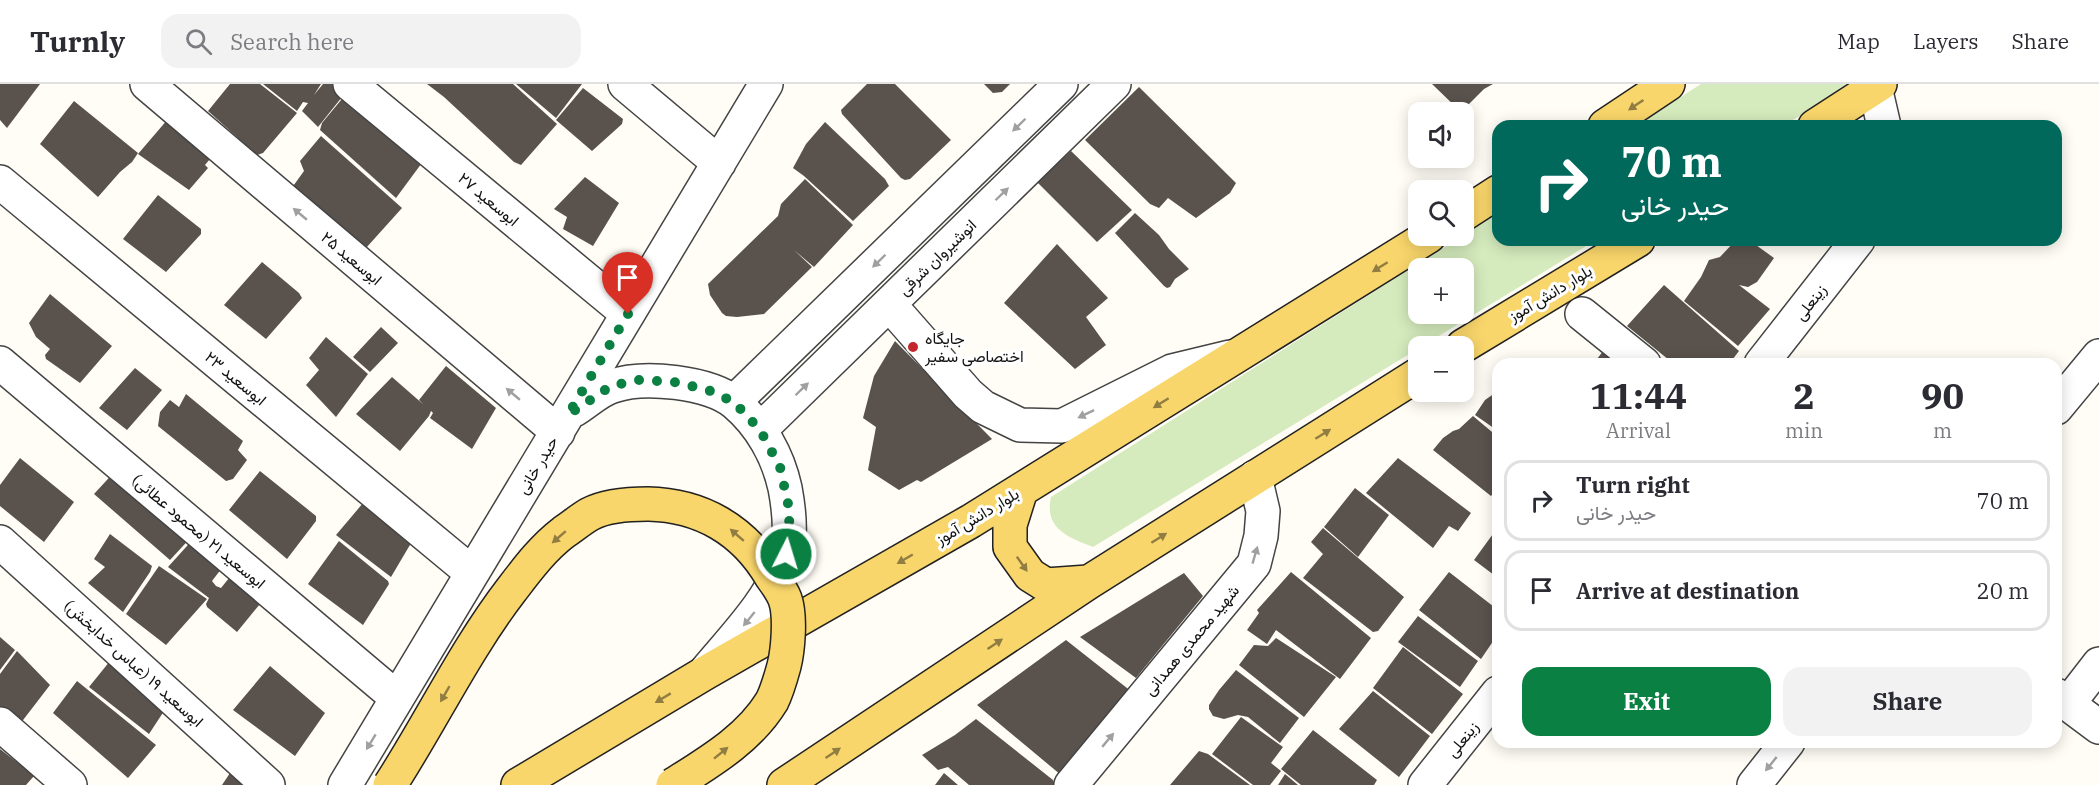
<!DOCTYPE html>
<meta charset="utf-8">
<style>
:root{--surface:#fff;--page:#f2f2f3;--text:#2b2b33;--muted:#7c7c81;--line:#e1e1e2;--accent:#0b8043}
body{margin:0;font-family:"IBM Plex Serif",Vazirmatn,serif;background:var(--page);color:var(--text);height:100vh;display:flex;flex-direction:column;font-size:22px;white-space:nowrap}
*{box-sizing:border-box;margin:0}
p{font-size:20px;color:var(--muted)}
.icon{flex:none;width:33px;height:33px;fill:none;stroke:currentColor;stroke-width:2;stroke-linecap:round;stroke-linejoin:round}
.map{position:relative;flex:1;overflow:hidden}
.side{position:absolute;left:1492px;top:274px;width:570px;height:390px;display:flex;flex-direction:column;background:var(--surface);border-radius:18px;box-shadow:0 3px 15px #0003}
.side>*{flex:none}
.hud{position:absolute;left:1492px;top:36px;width:570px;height:126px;border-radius:18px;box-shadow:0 3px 15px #0003;background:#00695c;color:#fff;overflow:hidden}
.buttons{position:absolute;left:1408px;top:18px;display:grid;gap:12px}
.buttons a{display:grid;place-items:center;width:66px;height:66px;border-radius:12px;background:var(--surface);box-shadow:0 3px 15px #0003;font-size:30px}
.pin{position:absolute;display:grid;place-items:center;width:51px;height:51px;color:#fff;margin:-62px -26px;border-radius:50% 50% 50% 0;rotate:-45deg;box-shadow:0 0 6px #0007}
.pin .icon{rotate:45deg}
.me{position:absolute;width:66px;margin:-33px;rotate:5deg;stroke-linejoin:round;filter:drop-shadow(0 0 4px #0008)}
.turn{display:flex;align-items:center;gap:21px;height:126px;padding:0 30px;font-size:27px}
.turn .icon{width:78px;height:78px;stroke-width:2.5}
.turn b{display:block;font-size:42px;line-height:51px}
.eta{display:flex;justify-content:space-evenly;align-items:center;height:102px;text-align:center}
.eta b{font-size:36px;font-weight:700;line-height:42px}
.cta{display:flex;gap:12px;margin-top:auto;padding:12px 30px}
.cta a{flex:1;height:69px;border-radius:18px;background:var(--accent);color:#fff;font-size:24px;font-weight:700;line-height:69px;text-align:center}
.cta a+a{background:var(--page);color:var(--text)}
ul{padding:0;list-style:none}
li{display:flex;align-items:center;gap:18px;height:81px;margin:0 12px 9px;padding:0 18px;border:3px solid var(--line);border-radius:18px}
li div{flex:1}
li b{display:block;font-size:22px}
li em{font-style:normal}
header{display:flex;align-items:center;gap:36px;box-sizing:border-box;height:84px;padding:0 30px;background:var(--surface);border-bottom:2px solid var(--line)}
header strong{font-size:28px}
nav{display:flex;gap:33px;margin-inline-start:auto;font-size:21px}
.search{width:420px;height:54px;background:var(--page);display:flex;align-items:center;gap:15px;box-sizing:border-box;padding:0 21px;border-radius:18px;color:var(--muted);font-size:22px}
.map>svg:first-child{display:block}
.green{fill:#d5ebbd;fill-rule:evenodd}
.building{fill:#5a524d}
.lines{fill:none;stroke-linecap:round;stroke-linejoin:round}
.minor-casing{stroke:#444;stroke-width:36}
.major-casing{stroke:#222;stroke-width:36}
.minor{stroke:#fff;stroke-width:33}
.major{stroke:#f9d66b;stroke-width:33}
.major-bridge-casing{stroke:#222;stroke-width:36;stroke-linecap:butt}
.major-bridge{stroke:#f9d66b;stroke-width:33}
.oneway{fill:#917d42}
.oneway2{fill:#a0a0a0}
.route{stroke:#0b8043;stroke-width:10;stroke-dasharray:0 18}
.poi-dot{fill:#c4262e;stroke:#fff;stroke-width:2}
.labels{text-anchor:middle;stroke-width:6;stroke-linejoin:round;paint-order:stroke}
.street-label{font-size:16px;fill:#111;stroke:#fff}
.poi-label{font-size:16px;fill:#111;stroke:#fff;text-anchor:start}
</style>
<header>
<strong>Turnly</strong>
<div class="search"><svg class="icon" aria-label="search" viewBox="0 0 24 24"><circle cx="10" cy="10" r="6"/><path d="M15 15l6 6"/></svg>Search here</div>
<nav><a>Map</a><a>Layers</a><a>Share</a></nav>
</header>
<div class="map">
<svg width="2099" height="701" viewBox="0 0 2099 701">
<rect width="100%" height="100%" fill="#fffdf5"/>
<path class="green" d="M 1701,0 L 1846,0 L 1819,20 L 1783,42 L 1636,42 Z
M 1498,129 L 1498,156 L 1596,156 L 1093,463 C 1068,453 1044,445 1051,413 ZM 1419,184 L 1464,184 L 1464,230 L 1419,230 Z"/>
<path class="building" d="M 0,0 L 40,0 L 7,44 L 0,36 Z
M 230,0 L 260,0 L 297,29 L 263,69 L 257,71 L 208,27 Z
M 263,0 L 321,0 L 314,11 L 323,0 L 346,0 L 350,3 L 318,43 L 302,27 L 308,19 L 303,18 L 297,27 Z
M 427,0 L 513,0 L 557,40 L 521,81 L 514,78 L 444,13 Z
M 516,0 L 582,0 L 556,34 Z
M 867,0 L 895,0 L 951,56 L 910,95 L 905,96 L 901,94 L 842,30 L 841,26 Z
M 984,0 L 1010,0 L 1002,8 L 993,9 Z
M 1432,0 L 1493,0 L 1484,5 L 1461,28 Z
M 1139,3 L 1236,99 L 1230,109 L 1196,134 L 1168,114 L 1159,124 L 1150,120 L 1085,56 Z
M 351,4 L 427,72 L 396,114 L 320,46 L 322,39 Z
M 583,4 L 623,35 L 622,40 L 592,67 L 556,36 Z
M 74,17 L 138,69 L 132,78 L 120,88 L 98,113 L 40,60 Z
M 174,28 L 219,64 L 205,81 L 208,84 L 189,106 L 138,70 Z
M 825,38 L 885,95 L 889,102 L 853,137 L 804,92 L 793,84 L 806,60 Z
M 321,52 L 402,124 L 366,164 L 291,105 L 304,87 L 300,77 Z
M 1071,67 L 1132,126 L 1097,158 L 1037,98 Z
M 585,93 L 619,119 L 593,162 L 563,145 L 567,133 L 554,125 Z
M 805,95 L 853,141 L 814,183 L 794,166 L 812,183 L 764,230 L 737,233 L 726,232 L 722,229 L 710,211 L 708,200 L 778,132 L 781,120 Z
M 158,111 L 201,145 L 201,150 L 166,188 L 123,155 Z
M 1135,129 L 1159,151 L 1169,165 L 1189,185 L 1175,195 L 1170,203 L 1167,204 L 1164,202 L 1115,149 Z
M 1736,156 L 1749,156 L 1774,174 L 1757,198 L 1748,203 L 1739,201 L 1770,225 L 1738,262 L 1684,217 L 1701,193 L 1709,176 L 1720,173 Z
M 1057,160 L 1108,214 L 1086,233 L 1106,261 L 1075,285 L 1004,219 Z
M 262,178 L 299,209 L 302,214 L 266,255 L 224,221 Z
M 1664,201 L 1739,267 L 1729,280 L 1674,280 L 1627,242 Z
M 50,210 L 112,262 L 80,299 L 46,275 L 45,271 L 50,265 L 36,253 L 29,239 Z
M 381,243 L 398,259 L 370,288 L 353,273 Z
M 326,253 L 368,290 L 336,333 L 306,301 L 319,286 L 309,274 Z
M 895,257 L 992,355 L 921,398 L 917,396 L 899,406 L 868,386 L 876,343 L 863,334 L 874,292 Z
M 1604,266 L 1624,280 L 1593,280 Z
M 446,282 L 496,324 L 472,365 L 430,334 L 433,329 L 431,327 L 429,332 L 400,367 L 356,330 L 392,293 L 424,321 L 419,316 Z
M 135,284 L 162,306 L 127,346 L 99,324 Z
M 1498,307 L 1498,347 L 1475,331 L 1485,316 Z
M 186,310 L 243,357 L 238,366 L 247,376 L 233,395 L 226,397 L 158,342 L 160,328 L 170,316 L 179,323 Z
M 1473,332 L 1498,353 L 1498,404 L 1491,412 L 1433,366 L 1443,354 L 1453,347 L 1459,345 Z
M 20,374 L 74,418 L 44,458 L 0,422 L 0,401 Z
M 1398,374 L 1471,429 L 1458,447 L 1449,442 L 1433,464 L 1366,409 Z
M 118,384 L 195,449 L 170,476 L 94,410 Z
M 260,387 L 316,432 L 316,437 L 287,475 L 229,426 Z
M 1355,404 L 1389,431 L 1358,473 L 1324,443 Z
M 369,412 L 417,449 L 391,493 L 336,451 Z
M 1498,443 L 1498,494 L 1474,476 Z
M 1323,444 L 1404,513 L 1378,547 L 1373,548 L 1303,494 L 1323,470 L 1311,458 Z
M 110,450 L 152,482 L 150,488 L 123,528 L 88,499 L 105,483 L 94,475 Z
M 196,452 L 228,476 L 212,497 L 216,502 L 221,504 L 238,483 L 269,509 L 237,548 L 207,523 L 206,520 L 209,514 L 168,483 Z
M 339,457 L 388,497 L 389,500 L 363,541 L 308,500 Z
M 159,482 L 207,515 L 166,561 L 126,530 Z
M 1291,488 L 1371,554 L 1340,595 L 1276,546 L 1267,560 L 1247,546 L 1259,529 L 1257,526 Z
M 1449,488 L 1498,526 L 1498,550 L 1481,575 L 1419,526 Z
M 1184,489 L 1203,512 L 1136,594 L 1080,553 Z
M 1418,532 L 1478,577 L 1460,603 L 1398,558 Z
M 0,553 L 15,566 L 0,586 Z
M 1276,554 L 1336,593 L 1304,633 L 1239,581 L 1254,561 L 1268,562 Z
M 1066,556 L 1132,608 L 1061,691 L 977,621 Z
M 1403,563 L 1463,610 L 1432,650 L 1373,604 Z
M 17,567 L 50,601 L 20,640 L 0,624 L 0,590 Z
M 110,577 L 166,624 L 149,650 L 89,603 Z
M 270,582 L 325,629 L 295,672 L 233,626 Z
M 1236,586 L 1299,634 L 1280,659 L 1248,633 L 1238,631 L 1224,635 L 1213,632 L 1209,625 L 1209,621 L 1219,606 Z
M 77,597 L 156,661 L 128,694 L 53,629 Z
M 1373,607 L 1430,652 L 1399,693 L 1339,645 Z
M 1241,633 L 1283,663 L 1271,679 L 1281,687 L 1270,701 L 1253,701 L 1212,670 Z
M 976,635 L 1053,696 L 1055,701 L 969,701 L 948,683 L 938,686 L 922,671 L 955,651 Z
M 1313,646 L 1377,696 L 1374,701 L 1301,701 L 1281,685 Z
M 0,665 L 32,690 L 34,692 L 26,701 L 0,701 Z
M 1199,667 L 1208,670 L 1250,701 L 1170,701 Z
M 236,680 L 261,701 L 222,701 Z
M 944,689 L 958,701 L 935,701 Z
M 1285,690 L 1298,701 L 1278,701 Z"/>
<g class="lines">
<defs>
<path id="minor" d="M 147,0 L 558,348
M 350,0 L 628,230
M 625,0 L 719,79
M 1875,3 L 1884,42
M 0,98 L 472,489
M 889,220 L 968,310 L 983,323 L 1020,341 L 1062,342 L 1172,287 L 1230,273
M 1582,230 L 1644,280
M 0,279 L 397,614
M 1761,280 L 1858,156
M 734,318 L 1061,0
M 2056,324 L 2099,272
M 574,326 C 586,319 599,306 613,302 C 644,291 709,298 735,319 C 761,341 778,372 785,404 C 789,425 792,450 786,472 C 771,516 736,551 706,587
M 760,346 L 1114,0
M 0,458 L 268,701
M 2056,611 L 2099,643
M 2068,620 L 2099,580
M 0,640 L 70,701
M 345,701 L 766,0
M 1071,701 L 1254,480 L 1261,452 L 1263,427 L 1255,393
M 1425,701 L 1498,609
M 1754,701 L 1788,658"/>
<path id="major" d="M 1605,42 L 1668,0
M 1815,42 L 1880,0
M 1464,130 L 1498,108
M 1463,262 L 1638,156
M 1021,406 L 1010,441 L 1010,463 L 1030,491 L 1046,501 L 1088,498
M 518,701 L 705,589 L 971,437 L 1429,152
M 784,701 L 1089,498 L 1419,290"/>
</defs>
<use href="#minor" class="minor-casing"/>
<use href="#major" class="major-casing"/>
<use href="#minor" class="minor"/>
<use href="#major" class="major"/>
<defs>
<path id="major-bridge" d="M 390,701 C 432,636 465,566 512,505 C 528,484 543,464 564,448 C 573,442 581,435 590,430 C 607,421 630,420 648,420 C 701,421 744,446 771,492 C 776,499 782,507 785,515 C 791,532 788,566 784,582 C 781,593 777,607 772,617 C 749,655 709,678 673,701"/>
</defs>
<use href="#major-bridge" class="major-bridge-casing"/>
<use href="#major-bridge" class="major-bridge"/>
</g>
<defs><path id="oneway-solid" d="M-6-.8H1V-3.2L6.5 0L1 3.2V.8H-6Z" transform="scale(1.5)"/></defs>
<g class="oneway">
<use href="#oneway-solid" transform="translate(1636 21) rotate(146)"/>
<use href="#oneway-solid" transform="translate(1380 183) rotate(148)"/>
<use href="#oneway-solid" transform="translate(1161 319) rotate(148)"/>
<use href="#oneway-solid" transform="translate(1323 350) rotate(-32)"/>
<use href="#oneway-solid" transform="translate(737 451) rotate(-139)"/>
<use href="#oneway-solid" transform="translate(559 453) rotate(139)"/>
<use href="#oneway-solid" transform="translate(1159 454) rotate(-32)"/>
<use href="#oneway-solid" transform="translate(905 475) rotate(150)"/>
<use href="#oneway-solid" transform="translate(1022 480) rotate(55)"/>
<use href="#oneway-solid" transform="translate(995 560) rotate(-34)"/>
<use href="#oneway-solid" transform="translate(445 610) rotate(120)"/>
<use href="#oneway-solid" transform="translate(663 614) rotate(149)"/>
<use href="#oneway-solid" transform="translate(721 669) rotate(-39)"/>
<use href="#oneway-solid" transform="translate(833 669) rotate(-34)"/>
</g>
<g class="oneway2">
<use href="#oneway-solid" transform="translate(1019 41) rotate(136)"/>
<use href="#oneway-solid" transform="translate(1002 110) rotate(-44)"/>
<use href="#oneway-solid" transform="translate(300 130) rotate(-140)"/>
<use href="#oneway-solid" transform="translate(879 177) rotate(136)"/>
<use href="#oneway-solid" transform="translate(802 305) rotate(-44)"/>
<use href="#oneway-solid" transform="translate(513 310) rotate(-140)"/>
<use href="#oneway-solid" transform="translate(1086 330) rotate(154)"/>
<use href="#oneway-solid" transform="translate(1255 471) rotate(-74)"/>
<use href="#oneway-solid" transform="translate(749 535) rotate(129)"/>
<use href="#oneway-solid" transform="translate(1108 656) rotate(-50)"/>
<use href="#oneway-solid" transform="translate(371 658) rotate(121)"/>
<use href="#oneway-solid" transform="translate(1771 680) rotate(129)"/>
</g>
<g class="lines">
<path class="route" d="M 628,230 L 568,331 L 611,302 L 639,296 L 674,298 L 708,306 L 734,318 L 760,346 L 780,383 L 790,429 L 786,470"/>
</g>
<circle class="poi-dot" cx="913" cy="263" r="6"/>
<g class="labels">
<g class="street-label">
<text transform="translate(489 115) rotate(40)" y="6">ابوسعید ۲۷</text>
<text transform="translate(937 173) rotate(-44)" y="6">انوشیروان شرقی</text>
<text transform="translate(352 174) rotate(40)" y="6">ابوسعید ۲۵</text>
<text transform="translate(1550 209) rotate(-31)" y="6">بلوار دانش آموز</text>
<text transform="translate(1810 218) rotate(-52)" y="6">زینعلی</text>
<text transform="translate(236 294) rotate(40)" y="6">ابوسعید ۲۳</text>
<text transform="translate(537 381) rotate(-59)" y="6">حیدر خانی</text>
<text transform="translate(977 432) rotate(-31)" y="6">بلوار دانش آموز</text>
<text transform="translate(199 447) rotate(40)" y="6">ابوسعید ۲۱ (محمود عطائی)</text>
<text transform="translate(1191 556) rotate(-50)" y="6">شهید محمدی همدانی</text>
<text transform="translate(134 579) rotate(42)" y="6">ابوسعید ۱۹ (عباس خدابخش)</text>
<text transform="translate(1462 655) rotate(-51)" y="6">زینعلی</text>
</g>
<g class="poi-label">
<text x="925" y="260">جایگاه<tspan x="925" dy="18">اختصاصی سفیر</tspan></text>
</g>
</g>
</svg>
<div class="buttons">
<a><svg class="icon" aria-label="sound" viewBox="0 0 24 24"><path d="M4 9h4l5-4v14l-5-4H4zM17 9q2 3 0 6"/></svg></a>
<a><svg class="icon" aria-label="search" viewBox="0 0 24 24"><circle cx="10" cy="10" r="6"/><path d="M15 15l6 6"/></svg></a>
<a>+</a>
<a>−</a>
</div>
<div class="pin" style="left:628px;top:230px;background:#d93025"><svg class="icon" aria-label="arrive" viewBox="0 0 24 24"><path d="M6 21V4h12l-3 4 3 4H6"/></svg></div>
<svg class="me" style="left:786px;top:470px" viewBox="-20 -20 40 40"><circle r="17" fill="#0b8043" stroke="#fff" stroke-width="3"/><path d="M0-11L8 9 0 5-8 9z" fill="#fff"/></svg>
<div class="hud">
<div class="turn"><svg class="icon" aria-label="right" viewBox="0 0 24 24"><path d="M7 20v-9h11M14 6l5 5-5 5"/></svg><div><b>70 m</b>حیدر خانی</div></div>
</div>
<section class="side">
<div class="eta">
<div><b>11:44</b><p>Arrival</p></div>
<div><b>2</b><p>min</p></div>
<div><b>90</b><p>m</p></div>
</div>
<ul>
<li><svg class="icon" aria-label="right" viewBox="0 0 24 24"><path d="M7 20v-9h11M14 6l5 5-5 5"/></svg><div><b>Turn right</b><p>حیدر خانی</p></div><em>70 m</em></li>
<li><svg class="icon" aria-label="arrive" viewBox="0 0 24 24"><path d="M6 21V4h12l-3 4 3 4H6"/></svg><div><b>Arrive at destination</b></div><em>20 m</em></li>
</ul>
<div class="cta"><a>Exit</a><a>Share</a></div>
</section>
</div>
